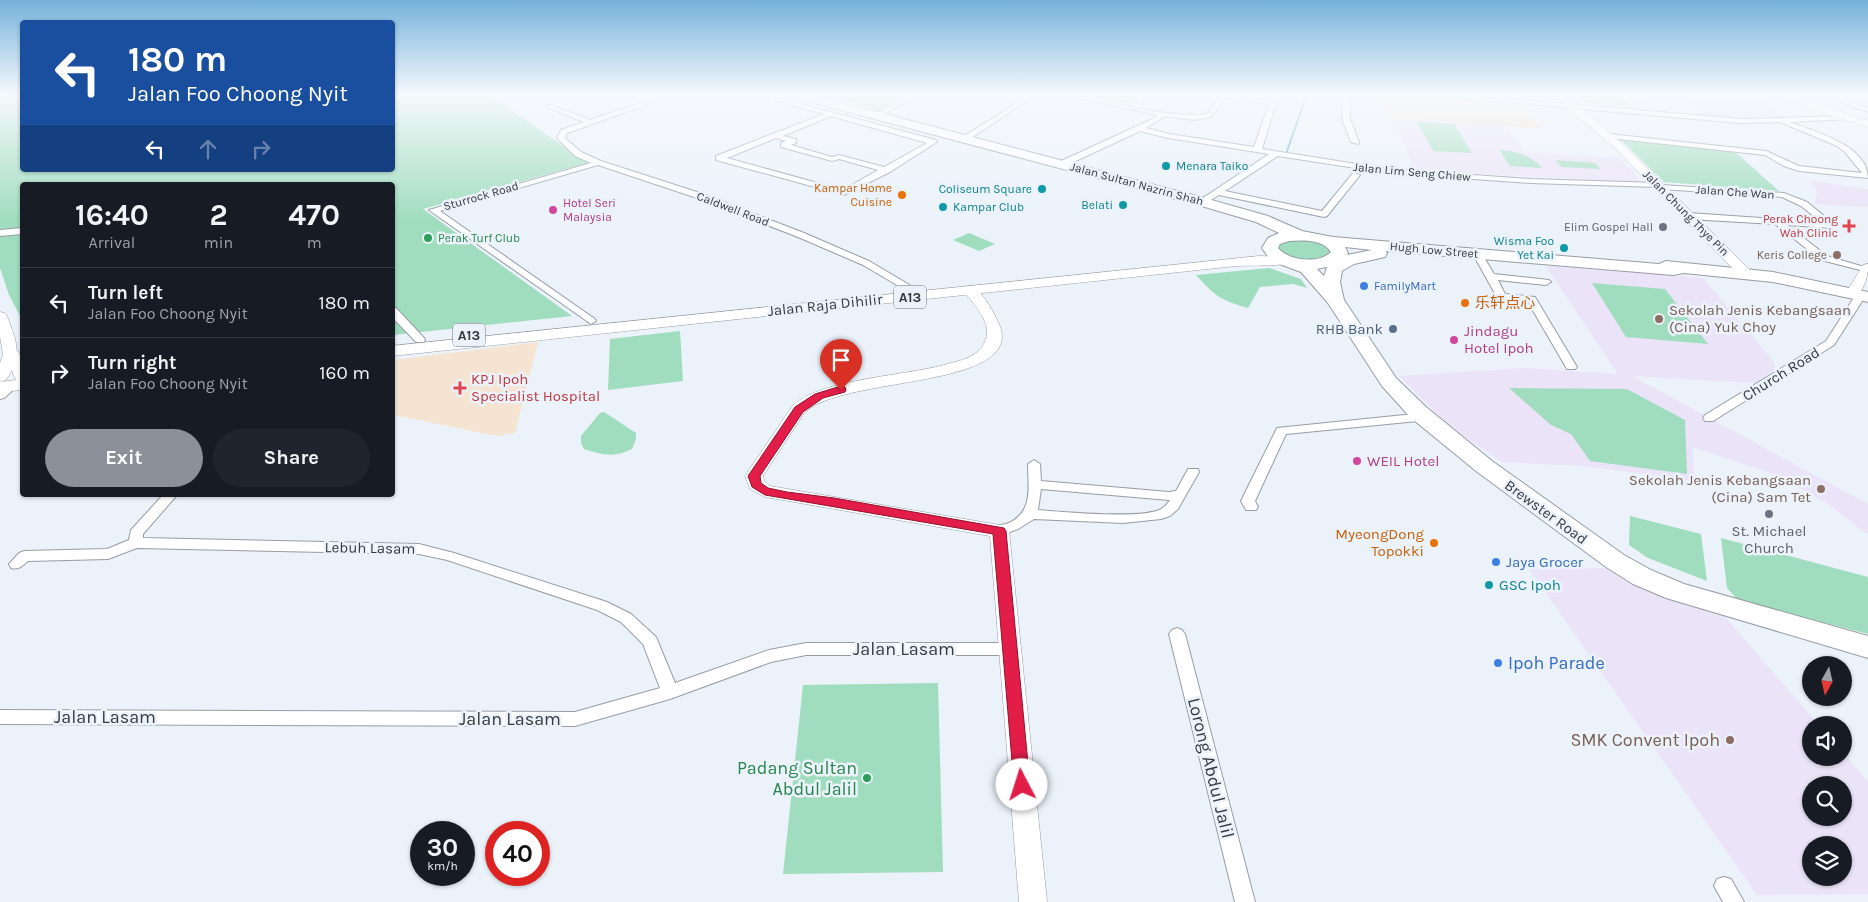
<!DOCTYPE html>
<meta charset="utf-8">
<style>
:root{--surface:#171b24;--page:#20242c;--text:#f1f3f6;--muted:#9ea1a6;--line:#363941;--accent:#8c9099}
body{margin:0;font-family:Karla,"Noto Sans SC",sans-serif;background:var(--page);color:var(--text);height:100vh;display:flex;flex-direction:column;font-size:19px;white-space:nowrap}
*{box-sizing:border-box;margin:0}
p{font-size:16px;color:var(--muted)}
.icon{flex:none;width:28px;height:28px;fill:none;stroke:currentColor;stroke-width:2;stroke-linecap:round;stroke-linejoin:round}
.map{position:relative;flex:1;overflow:hidden}
.sheet{position:absolute;left:20px;top:182px;width:375px;height:315px;display:flex;flex-direction:column;background:var(--surface);border-radius:5px;box-shadow:0 1px 4px #0004}
.sheet>*{flex:none}
.guide{position:absolute;left:20px;top:20px;width:375px;height:152px;border-radius:5px;box-shadow:0 1px 4px #0004;background:#1a4fa0;color:#fff;overflow:hidden}
.needle{width:32px;rotate:188deg}
.fabs{position:absolute;left:1802px;top:656px;display:grid;gap:10px}
.fabs a{display:grid;place-items:center;width:50px;height:50px;border-radius:50%;background:var(--surface);box-shadow:0 1px 4px #0004;font-size:25px}
.speed{position:absolute;left:410px;top:821px;display:flex;gap:10px;font-size:25px;font-weight:700;text-align:center}
.speed>*{display:grid;place-content:center;width:65px;height:65px;border-radius:50%;background:var(--surface);box-shadow:0 1px 4px #0004;line-height:1}
.speed small{font-size:12px;font-weight:400}
.speed .limit{border:8px solid #d22;background:#fff;color:#111}
.pin{position:absolute;display:grid;place-items:center;width:42px;height:42px;color:#fff;margin:-51px -21px;border-radius:50% 50% 50% 0;rotate:-45deg;box-shadow:0 0 5px #0007}
.pin .icon{rotate:45deg}
.me{position:absolute;width:55px;margin:-28px;rotate:355deg;stroke-linejoin:round;filter:drop-shadow(0 0 4px #0008)}
.turn{display:flex;align-items:center;gap:18px;height:105px;padding:0 25px;font-size:22px}
.turn .icon{width:65px;height:65px;stroke-width:2.5}
.turn b{display:block;font-size:35px;line-height:42px}
.lanes{display:flex;align-items:center;height:48px;padding:0 25px;background:#0003;justify-content:center;gap:25px;direction:ltr}
.lanes .off{opacity:.35}
.eta{display:flex;justify-content:space-evenly;align-items:center;height:85px;text-align:center}
.eta b{font-size:30px;font-weight:700;line-height:35px}
.button{display:flex;gap:10px;margin-top:auto;padding:10px 25px}
.button a{flex:1;height:58px;border-radius:30px;background:var(--accent);color:#fff;font-size:20px;font-weight:700;line-height:58px;text-align:center}
.button a+a{background:var(--page);color:var(--text)}
ul{padding:0;list-style:none}
li{display:flex;align-items:center;gap:15px;height:70px;padding:0 25px;border-top:1px solid var(--line)}
li div{flex:1}
li b{display:block;font-size:19px}
li em{font-style:normal}
.map>svg:first-child{display:block}
.education{fill:#ebe3f8;fill-rule:evenodd}
.medical{fill:#f5e4d2}
.green{fill:#a0ddbe}
.lines{fill:none;stroke-linecap:round;stroke-linejoin:round}
.stream{stroke:#68aec7;stroke-width:2}
.street-casing{stroke:#979da5;stroke-width:2}
.secondary-casing{stroke:#979da5;stroke-width:1}
.primary-casing{stroke:#979da5;stroke-width:1}
.highway-casing{stroke:#979da5;stroke-width:2}
.street{fill:#fff;fill-rule:evenodd}
.secondary{fill:#fff;fill-rule:evenodd}
.primary{fill:#fff;fill-rule:evenodd}
.highway{fill:#fff;fill-rule:evenodd}
.route{fill:#e11d48;stroke:#92132f}
.culture-dot{fill:#0f9aa8;stroke:#ebf2fa;stroke-width:2}
.food-dot{fill:#e8710a;stroke:#ebf2fa;stroke-width:2}
.hotel-dot{fill:#d1479c;stroke:#ebf2fa;stroke-width:2}
.health-dot{fill:#e0444e;stroke:#ebf2fa;stroke-width:2}
.worship-dot{fill:#6b7280;stroke:#ebf2fa;stroke-width:2}
.leisure-dot{fill:#2e9e5b;stroke:#ebf2fa;stroke-width:2}
.education-dot{fill:#8d6e63;stroke:#ebf2fa;stroke-width:2}
.shop-dot{fill:#3f7fe0;stroke:#ebf2fa;stroke-width:2}
.service-dot{fill:#5c6f8a;stroke:#ebf2fa;stroke-width:2}
.labels{text-anchor:middle;stroke-width:5;stroke-linejoin:round;paint-order:stroke}
.far-culture-label{font-size:12px;fill:#0d838f;stroke:#ebf2fa;text-anchor:end}
.far-street-label{font-size:12px;fill:#373a3d;stroke:#ebf2fa}
.far-food-label{font-size:12px;fill:#c56008;stroke:#ebf2fa;text-anchor:end}
.far-hotel-label{font-size:12px;fill:#b23c85;stroke:#ebf2fa;text-anchor:start}
.far-health-label{font-size:12px;fill:#be3a42;stroke:#ebf2fa;text-anchor:end}
.far-worship-label{font-size:12px;fill:#5b616d;stroke:#ebf2fa;text-anchor:end}
.far-leisure-label{font-size:12px;fill:#27864d;stroke:#ebf2fa;text-anchor:start}
.far-education-label{font-size:12px;fill:#785e54;stroke:#ebf2fa;text-anchor:end}
.far-shop-label{font-size:12px;fill:#366cbe;stroke:#ebf2fa;text-anchor:start}
.shield{fill:#ebf2fa;stroke:#6d7176;stroke-width:1}
.shield-label{font-size:14px;font-weight:bold;fill:#373a3d}
.food-label{font-size:15px;fill:#c56008;stroke:#ebf2fa;text-anchor:start}
.street-label{font-size:15px;fill:#373a3d;stroke:#ebf2fa}
.education-label{font-size:15px;fill:#785e54;stroke:#ebf2fa;text-anchor:start}
.service-label{font-size:15px;fill:#4e5e75;stroke:#ebf2fa;text-anchor:end}
.hotel-label{font-size:15px;fill:#b23c85;stroke:#ebf2fa;text-anchor:start}
.health-label{font-size:15px;fill:#be3a42;stroke:#ebf2fa;text-anchor:start}
.worship-label{font-size:15px;fill:#5b616d;stroke:#ebf2fa}
.shop-label{font-size:15px;fill:#366cbe;stroke:#ebf2fa;text-anchor:start}
.culture-label{font-size:15px;fill:#0d838f;stroke:#ebf2fa;text-anchor:start}
.near-street-label{font-size:18px;fill:#373a3d;stroke:#ebf2fa}
.near-shop-label{font-size:18px;fill:#366cbe;stroke:#ebf2fa;text-anchor:start}
.near-education-label{font-size:18px;fill:#785e54;stroke:#ebf2fa;text-anchor:end}
.near-leisure-label{font-size:18px;fill:#27864d;stroke:#ebf2fa;text-anchor:end}
</style>
<div class="map">
<svg width="1868" height="902" viewBox="0 0 1868 902">
<rect width="100%" height="100%" fill="#ebf2fa"/>
<path class="education" d="M 1485,94 L 1554,94 L 1562,103 L 1485,97 Z
M 1572,94 L 1638,94 L 1653,112 L 1585,105 Z
M 1679,94 L 1773,94 L 1799,104 L 1765,101 L 1785,118 L 1741,120 L 1706,117 Z
M 1394,118 L 1507,126 L 1524,152 L 1621,158 L 1641,182 L 1414,170 Z
M 1809,180 L 1868,189 L 1868,207 L 1815,204 L 1817,192 Z
M 1546,266 L 1703,278 L 1771,358 L 1775,365 L 1774,370 L 1755,383 L 1632,376 L 1868,504 L 1868,535 L 1827,503 L 1776,475 L 1692,447 L 1695,481 L 1585,466 L 1502,462 L 1465,437 L 1441,418 L 1399,376 L 1527,368 L 1618,374 Z
M 1606,568 L 1625,578 L 1688,605 L 1725,617 L 1819,725 L 1811,725 L 1811,758 L 1844,758 L 1844,754 L 1868,782 L 1868,894 L 1757,895 L 1529,569 ZM 1811,785 L 1844,785 L 1844,818 L 1811,818 ZM 1811,845 L 1844,845 L 1844,878 L 1811,878 Z"/>
<path class="medical" d="M 1383,94 L 1413,94 L 1519,102 L 1542,129 L 1390,117 Z
M 538,342 L 515,433 L 497,436 L 393,415 L 393,360 Z"/>
<path class="green" d="M 0,94 L 22,94 L 22,170 L 392,170 L 393,94 L 473,94 L 491,96 L 588,163 L 423,209 L 572,316 L 393,335 L 392,185 L 22,185 L 22,320 L 9,295 L 0,268 Z
M 852,94 L 907,94 L 879,110 L 840,99 Z
M 1079,94 L 1134,94 L 1139,105 Z
M 1577,94 L 1621,94 L 1630,107 L 1585,102 Z
M 1417,122 L 1454,124 L 1472,153 L 1433,151 Z
M 1620,139 L 1734,151 L 1779,191 L 1664,182 Z
M 1499,150 C 1516,151 1531,155 1542,168 L 1510,166 Z
M 1556,160 L 1595,163 L 1601,169 L 1561,167 Z
M 969,233 L 995,244 L 979,251 L 953,240 Z
M 1301,238 L 1330,244 L 1332,257 L 1298,261 L 1278,250 L 1278,247 L 1287,240 Z
M 1269,268 L 1301,279 L 1307,288 L 1293,284 L 1260,287 L 1248,308 C 1220,300 1215,296 1196,275 Z
M 1592,283 L 1665,289 L 1708,344 L 1626,337 Z
M 680,331 L 683,381 L 608,390 L 610,339 Z
M 1509,388 L 1627,389 L 1685,420 L 1687,474 L 1590,461 L 1571,434 L 1551,425 Z
M 604,412 L 636,433 L 636,439 L 632,449 C 615,458 601,455 584,449 L 581,443 L 581,436 L 600,413 Z
M 1630,516 L 1701,534 L 1707,581 L 1648,558 L 1629,545 Z
M 1721,538 L 1868,577 L 1868,634 L 1738,600 L 1727,588 Z
M 938,683 L 943,872 L 783,874 L 803,685 Z"/>
<g class="lines">
<path class="stream" d="M 1286,154 L 1307,94"/>
<defs>
<path id="street" d="M 667,94 L 676,94 L 576,130 L 567,133 L 565,138 L 581,152 L 601,161 L 703,194 L 804,233 L 869,261 L 913,287 L 913,291 L 907,291 L 863,265 L 798,237 L 697,198 L 598,165 L 440,211 L 595,319 L 596,321 L 591,324 L 429,210 L 591,163 L 575,156 L 557,138 L 561,130 L 584,122 L 547,107 L 547,105 L 551,105 L 590,120 Z
M 913,94 L 921,94 L 879,116 L 874,115 Z
M 1057,94 L 1069,94 C 1108,101 1170,119 1207,114 L 1222,94 L 1273,101 L 1276,103 L 1262,149 L 1388,169 L 1531,179 L 1658,183 L 1662,185 L 1784,193 L 1807,202 L 1835,225 L 1831,228 L 1787,225 L 1827,256 L 1868,268 L 1868,272 L 1821,260 L 1775,224 L 1688,219 L 1684,216 L 1688,213 L 1821,222 L 1801,206 L 1782,197 L 1660,189 L 1656,187 L 1531,183 L 1388,173 L 1278,156 L 1225,191 L 1322,211 L 1353,173 L 1360,175 L 1327,216 L 1324,217 L 1219,195 L 1203,205 L 1200,204 L 1200,200 L 1269,154 L 1168,138 L 1140,131 L 1065,166 L 1059,166 L 1059,162 L 1150,120 L 1158,115 ZM 1225,98 L 1269,104 L 1254,147 L 1169,134 L 1146,128 L 1165,116 L 1194,120 L 1211,117 Z
M 1343,94 L 1349,94 L 1350,119 L 1359,142 L 1358,144 L 1351,142 L 1342,119 Z
M 1431,94 L 1454,94 L 1740,119 L 1847,116 L 1849,117 L 1849,119 L 1790,122 C 1815,132 1868,145 1868,178 L 1799,171 L 1784,166 L 1765,155 L 1609,138 L 1605,136 L 1609,134 L 1766,151 L 1799,166 L 1862,173 L 1845,152 L 1837,146 L 1780,122 L 1740,123 L 1434,96 Z
M 1817,94 L 1826,94 L 1868,108 L 1868,112 Z
M 1846,94 L 1855,94 L 1868,98 L 1868,102 Z
M 778,98 L 936,140 L 937,142 L 890,172 L 844,195 L 716,160 L 716,156 L 824,114 L 776,101 L 776,99 ZM 831,116 L 927,143 L 884,167 L 839,155 L 832,157 L 791,145 L 796,143 L 796,139 L 783,136 ZM 776,138 L 786,141 L 781,143 L 781,147 L 832,161 L 839,159 L 878,170 L 843,190 L 727,158 Z
M 1022,100 L 1027,101 L 968,140 L 961,138 Z
M 22,228 L 22,234 L 0,236 L 0,230 Z
M 1479,253 L 1482,254 L 1494,274 L 1549,280 L 1551,282 L 1546,285 L 1498,280 L 1505,294 L 1535,297 L 1577,367 L 1575,369 L 1567,369 L 1528,302 L 1498,299 L 1474,256 Z
M 1861,292 L 1866,295 L 1834,345 L 1713,421 L 1705,421 L 1703,418 L 1705,415 L 1826,341 L 1857,293 Z
M 392,307 L 396,308 L 424,338 L 425,340 L 424,342 L 416,342 L 392,317 Z
M 6,388 L 12,391 L 4,398 L 0,399 L 0,390 Z
M 1424,413 L 1430,417 L 1428,420 L 1286,434 L 1255,501 L 1258,507 L 1256,510 L 1246,510 L 1241,501 L 1277,428 Z
M 1034,460 L 1040,464 L 1041,481 L 1169,492 L 1176,491 L 1188,469 L 1198,469 L 1199,472 L 1178,509 L 1170,516 L 1161,519 L 1123,523 L 1034,519 L 1018,529 L 999,536 L 994,534 L 992,531 C 996,525 1003,525 1009,523 C 1034,511 1028,486 1028,464 ZM 1041,489 L 1169,500 L 1170,500 C 1167,504 1164,508 1159,510 C 1139,519 1063,512 1038,510 Z
M 163,495 L 177,495 L 143,534 L 143,538 L 419,544 L 454,553 L 607,602 L 631,614 L 656,637 L 675,683 L 769,650 L 806,643 L 1009,643 L 1015,645 L 1017,649 L 1015,653 L 1009,655 L 806,655 L 771,662 L 670,699 L 575,726 L 0,724 L 0,710 L 575,712 L 660,688 L 643,644 L 621,622 L 597,610 L 447,560 L 419,554 L 137,548 L 108,559 L 28,561 C 22,566 19,570 11,568 L 9,564 L 19,553 L 24,551 L 107,549 L 129,540 L 131,530 Z
M 1177,628 L 1182,630 L 1185,634 L 1255,902 L 1235,902 L 1169,634 L 1172,630 Z
M 1724,877 L 1731,879 L 1744,902 L 1723,902 L 1714,886 L 1717,879 Z"/>
<path id="secondary" d="M 1555,94 L 1565,94 L 1625,146 L 1750,270 L 1752,273 L 1750,276 L 1740,276 L 1617,150 L 1567,107 Z
M 1774,94 L 1787,94 L 1868,121 L 1868,127 L 1823,113 Z
M 1868,264 C 1868,278 1865,285 1858,296 L 1848,296 L 1846,293 L 1863,265 Z
M 970,286 C 979,288 990,305 994,314 C 999,323 1004,332 1001,343 C 987,387 842,379 805,412 L 763,476 L 765,482 L 770,486 L 1006,526 L 1009,531 L 1047,902 L 1019,902 L 990,536 L 765,497 L 750,489 L 745,476 L 793,405 C 823,379 903,376 944,365 C 954,362 967,360 976,353 C 983,348 988,338 987,329 C 985,315 971,301 963,290 Z
M 0,312 L 5,313 L 7,316 C 17,343 23,354 6,380 L 0,382 L 0,363 L 3,354 L 0,337 Z"/>
<path id="primary" d="M 1259,256 L 1287,257 L 1294,261 C 1288,267 1247,265 1236,266 L 392,356 L 392,346 Z
M 12,349 L 18,351 L 22,359 L 22,390 L 0,392 L 0,382 L 16,380 L 4,354 L 6,351 Z"/>
<path id="highway" d="M 790,94 L 809,94 L 1208,199 L 1268,216 L 1302,231 L 1333,237 L 1659,264 L 1666,261 L 1773,272 L 1868,292 L 1868,302 L 1773,282 L 1684,273 L 1673,275 L 1386,251 L 1387,253 L 1385,257 L 1354,264 L 1342,271 L 1340,282 L 1344,300 L 1396,378 L 1426,407 L 1492,461 L 1624,555 L 1651,570 L 1684,584 L 1868,636 L 1868,658 L 1666,598 L 1633,584 L 1606,567 L 1476,471 L 1410,417 L 1382,386 L 1328,303 L 1301,272 L 1277,263 L 1269,258 L 1262,248 L 1268,238 L 1279,233 L 1256,222 L 1198,205 L 792,97 ZM 1289,241 C 1303,240 1323,239 1331,252 C 1319,264 1289,261 1278,248 L 1280,244 ZM 1345,247 L 1372,250 L 1347,255 L 1348,253 ZM 1326,267 L 1327,267 L 1324,276 L 1317,269 Z"/>
</defs>
<use href="#street" class="street-casing"/>
<use href="#secondary" class="secondary-casing"/>
<use href="#primary" class="primary-casing"/>
<use href="#highway" class="highway-casing"/>
<use href="#street" class="street"/>
<use href="#secondary" class="secondary"/>
<use href="#primary" class="primary"/>
<use href="#highway" class="highway"/>
</g>
<linearGradient id="sky" x2="0" y2="1"><stop stop-color="#75b2db"/><stop offset="0.43" stop-color="#f6f9fd"/><stop offset="1" stop-color="#f6f9fd" stop-opacity="0"/></linearGradient>
<rect width="1868" height="220" fill="url(#sky)"/>
<path class="route" d="M 841,386 L 845,387 L 846,390 L 845,392 L 823,398 L 803,412 L 760,476 L 761,483 L 768,488 L 787,492 L 834,498 L 1004,528 L 1006,531 L 1030,785 L 1028,790 L 1022,792 L 1016,790 L 1014,785 L 993,534 L 765,495 L 752,487 L 748,476 L 795,407 L 815,394 Z"/>
<g class="culture-dot">
<circle cx="1166" cy="166" r="5"/>
<circle cx="1042" cy="189" r="5"/>
<circle cx="1123" cy="205" r="5"/>
<circle cx="943" cy="207" r="5"/>
<circle cx="1564" cy="248" r="5"/>
<circle cx="1489" cy="585" r="5"/>
</g>
<g class="food-dot">
<circle cx="902" cy="195" r="5"/>
<circle cx="1465" cy="303" r="5"/>
<circle cx="1434" cy="543" r="5"/>
</g>
<g class="hotel-dot">
<circle cx="553" cy="210" r="5"/>
<circle cx="1454" cy="340" r="5"/>
<circle cx="1357" cy="461" r="5"/>
</g>
<g class="health-dot">
<path d="M1846.5 218.5h5v5h5v5h-5v5h-5v-5h-5v-5h5z"/>
<path d="M457.5 380.5h5v5h5v5h-5v5h-5v-5h-5v-5h5z"/>
</g>
<g class="worship-dot">
<circle cx="1663" cy="227" r="5"/>
<circle cx="1769" cy="514" r="5"/>
</g>
<g class="leisure-dot">
<circle cx="428" cy="238" r="5"/>
<circle cx="867" cy="778" r="5"/>
</g>
<g class="education-dot">
<circle cx="1837" cy="255" r="5"/>
<circle cx="1659" cy="319" r="5"/>
<circle cx="1821" cy="489" r="5"/>
<circle cx="1730" cy="740" r="5"/>
</g>
<g class="shop-dot">
<circle cx="1364" cy="286" r="5"/>
<circle cx="1496" cy="562" r="5"/>
<circle cx="1498" cy="663" r="5"/>
</g>
<circle class="service-dot" cx="1393" cy="329" r="5"/>
<g class="labels">
<g class="far-culture-label">
<text x="1176" y="170" text-anchor="start">Menara Taiko</text>
<text x="1032" y="193">Coliseum Square</text>
<text x="1113" y="209">Belati</text>
<text x="953" y="211" text-anchor="start">Kampar Club</text>
<text x="1554" y="245">Wisma Foo<tspan x="1554" dy="14">Yet Kai</tspan></text>
</g>
<g class="far-street-label">
<text transform="translate(1412 172) rotate(5)" y="4">Jalan Lim Seng Chiew</text>
<text transform="translate(1137 184) rotate(15)" y="4">Jalan Sultan Nazrin Shah</text>
<text transform="translate(1735 192) rotate(4)" y="4">Jalan Che Wan</text>
<text transform="translate(481 196) rotate(-16)" y="4">Sturrock Road</text>
<text transform="translate(733 209) rotate(21)" y="4">Caldwell Road</text>
<text transform="translate(1686 213) rotate(45)" y="4">Jalan Chung Thye Pin</text>
<text transform="translate(1434 250) rotate(5)" y="4">Hugh Low Street</text>
</g>
<g class="far-food-label">
<text x="892" y="192">Kampar Home<tspan x="892" dy="14">Cuisine</tspan></text>
</g>
<g class="far-hotel-label">
<text x="563" y="207">Hotel Seri<tspan x="563" dy="14">Malaysia</tspan></text>
</g>
<g class="far-health-label">
<text x="1838" y="223">Perak Choong<tspan x="1838" dy="14">Wah Clinic</tspan></text>
</g>
<g class="far-worship-label">
<text x="1653" y="231">Elim Gospel Hall</text>
</g>
<g class="far-leisure-label">
<text x="438" y="242">Perak Turf Club</text>
</g>
<g class="far-education-label">
<text x="1827" y="259">Keris College</text>
</g>
<g class="far-shop-label">
<text x="1374" y="290">FamilyMart</text>
</g>
<g class="shield">
<rect x="894" y="285.5" width="32" height="23" rx="4"/>
<rect x="453" y="323.5" width="32" height="23" rx="4"/>
</g>
<g class="shield-label">
<text x="910" y="302">A13</text>
<text x="469" y="340">A13</text>
</g>
<g class="food-label">
<text x="1475" y="308">乐轩点心</text>
<text x="1424" y="539" text-anchor="end">MyeongDong<tspan x="1424" dy="17">Topokki</tspan></text>
</g>
<g class="street-label">
<text transform="translate(825 305) rotate(-6)" y="5">Jalan Raja Dihilir</text>
<text transform="translate(1781 374) rotate(-32)" y="5">Church Road</text>
<text transform="translate(1546 512) rotate(36)" y="5">Brewster Road</text>
<text transform="translate(370 548) rotate(1)" y="5">Lebuh Lasam</text>
</g>
<g class="education-label">
<text x="1669" y="315">Sekolah Jenis Kebangsaan<tspan x="1669" dy="17">(Cina) Yuk Choy</tspan></text>
<text x="1811" y="485" text-anchor="end">Sekolah Jenis Kebangsaan<tspan x="1811" dy="17">(Cina) Sam Tet</tspan></text>
</g>
<g class="service-label">
<text x="1383" y="334">RHB Bank</text>
</g>
<g class="hotel-label">
<text x="1464" y="336">Jindagu<tspan x="1464" dy="17">Hotel Ipoh</tspan></text>
<text x="1367" y="466">WEIL Hotel</text>
</g>
<g class="health-label">
<text x="471" y="384">KPJ Ipoh<tspan x="471" dy="17">Specialist Hospital</tspan></text>
</g>
<g class="worship-label">
<text x="1769" y="536">St. Michael<tspan x="1769" dy="17">Church</tspan></text>
</g>
<g class="shop-label">
<text x="1506" y="567">Jaya Grocer</text>
</g>
<g class="culture-label">
<text x="1499" y="590">GSC Ipoh</text>
</g>
<g class="near-street-label">
<text x="904" y="655">Jalan Lasam</text>
<text x="105" y="723">Jalan Lasam</text>
<text x="510" y="725">Jalan Lasam</text>
<text transform="translate(1211 768) rotate(76)" y="6">Lorong Abdul Jalil</text>
</g>
<g class="near-shop-label">
<text x="1508" y="669">Ipoh Parade</text>
</g>
<g class="near-education-label">
<text x="1720" y="746">SMK Convent Ipoh</text>
</g>
<g class="near-leisure-label">
<text x="857" y="774">Padang Sultan<tspan x="857" dy="21">Abdul Jalil</tspan></text>
</g>
</g>
</svg>
<div class="fabs">
<a><svg class="needle" viewBox="-14 -14 28 28"><path d="M0-13l5 13h-10z" fill="#e53935"/><path d="M0 13l5-13h-10z" fill="#9ea1a6"/></svg></a>
<a><svg class="icon" aria-label="sound" viewBox="0 0 24 24"><path d="M4 9h4l5-4v14l-5-4H4zM17 9q2 3 0 6"/></svg></a>
<a><svg class="icon" aria-label="search" viewBox="0 0 24 24"><circle cx="10" cy="10" r="6"/><path d="M15 15l6 6"/></svg></a>
<a><svg class="icon" aria-label="layers" viewBox="0 0 24 24"><path d="M12 4l9 5-9 5-9-5zM3 14l9 5 9-5"/></svg></a>
</div>
<div class="speed"><div>30<small>km/h</small></div><div class="limit">40</div></div>
<div class="pin" style="left:841px;top:390px;background:#d93025"><svg class="icon" aria-label="arrive" viewBox="0 0 24 24"><path d="M6 21V4h12l-3 4 3 4H6"/></svg></div>
<svg class="me" style="left:1022px;top:785px" viewBox="-20 -20 40 40"><circle r="19" fill="#fff"/><path d="M0-13L10 11 0 6-10 11z" fill="#e11d48"/></svg>
<div class="guide">
<div class="turn"><svg class="icon" aria-label="left" viewBox="0 0 24 24"><path d="M17 20v-9H6M10 6l-5 5 5 5"/></svg><div><b>180 m</b>Jalan Foo Choong Nyit</div></div>
<div class="lanes"><svg class="icon" aria-label="left" viewBox="0 0 24 24"><path d="M17 20v-9H6M10 6l-5 5 5 5"/></svg><svg class="icon off" aria-label="ahead" viewBox="0 0 24 24"><path d="M12 20V5M6 11l6-6 6 6"/></svg><svg class="icon off" aria-label="right" viewBox="0 0 24 24"><path d="M7 20v-9h11M14 6l5 5-5 5"/></svg></div>
</div>
<section class="sheet">
<div class="eta">
<div><b>16:40</b><p>Arrival</p></div>
<div><b>2</b><p>min</p></div>
<div><b>470</b><p>m</p></div>
</div>
<ul>
<li><svg class="icon" aria-label="left" viewBox="0 0 24 24"><path d="M17 20v-9H6M10 6l-5 5 5 5"/></svg><div><b>Turn left</b><p>Jalan Foo Choong Nyit</p></div><em>180 m</em></li>
<li><svg class="icon" aria-label="right" viewBox="0 0 24 24"><path d="M7 20v-9h11M14 6l5 5-5 5"/></svg><div><b>Turn right</b><p>Jalan Foo Choong Nyit</p></div><em>160 m</em></li>
</ul>
<div class="button"><a>Exit</a><a>Share</a></div>
</section>
</div>
